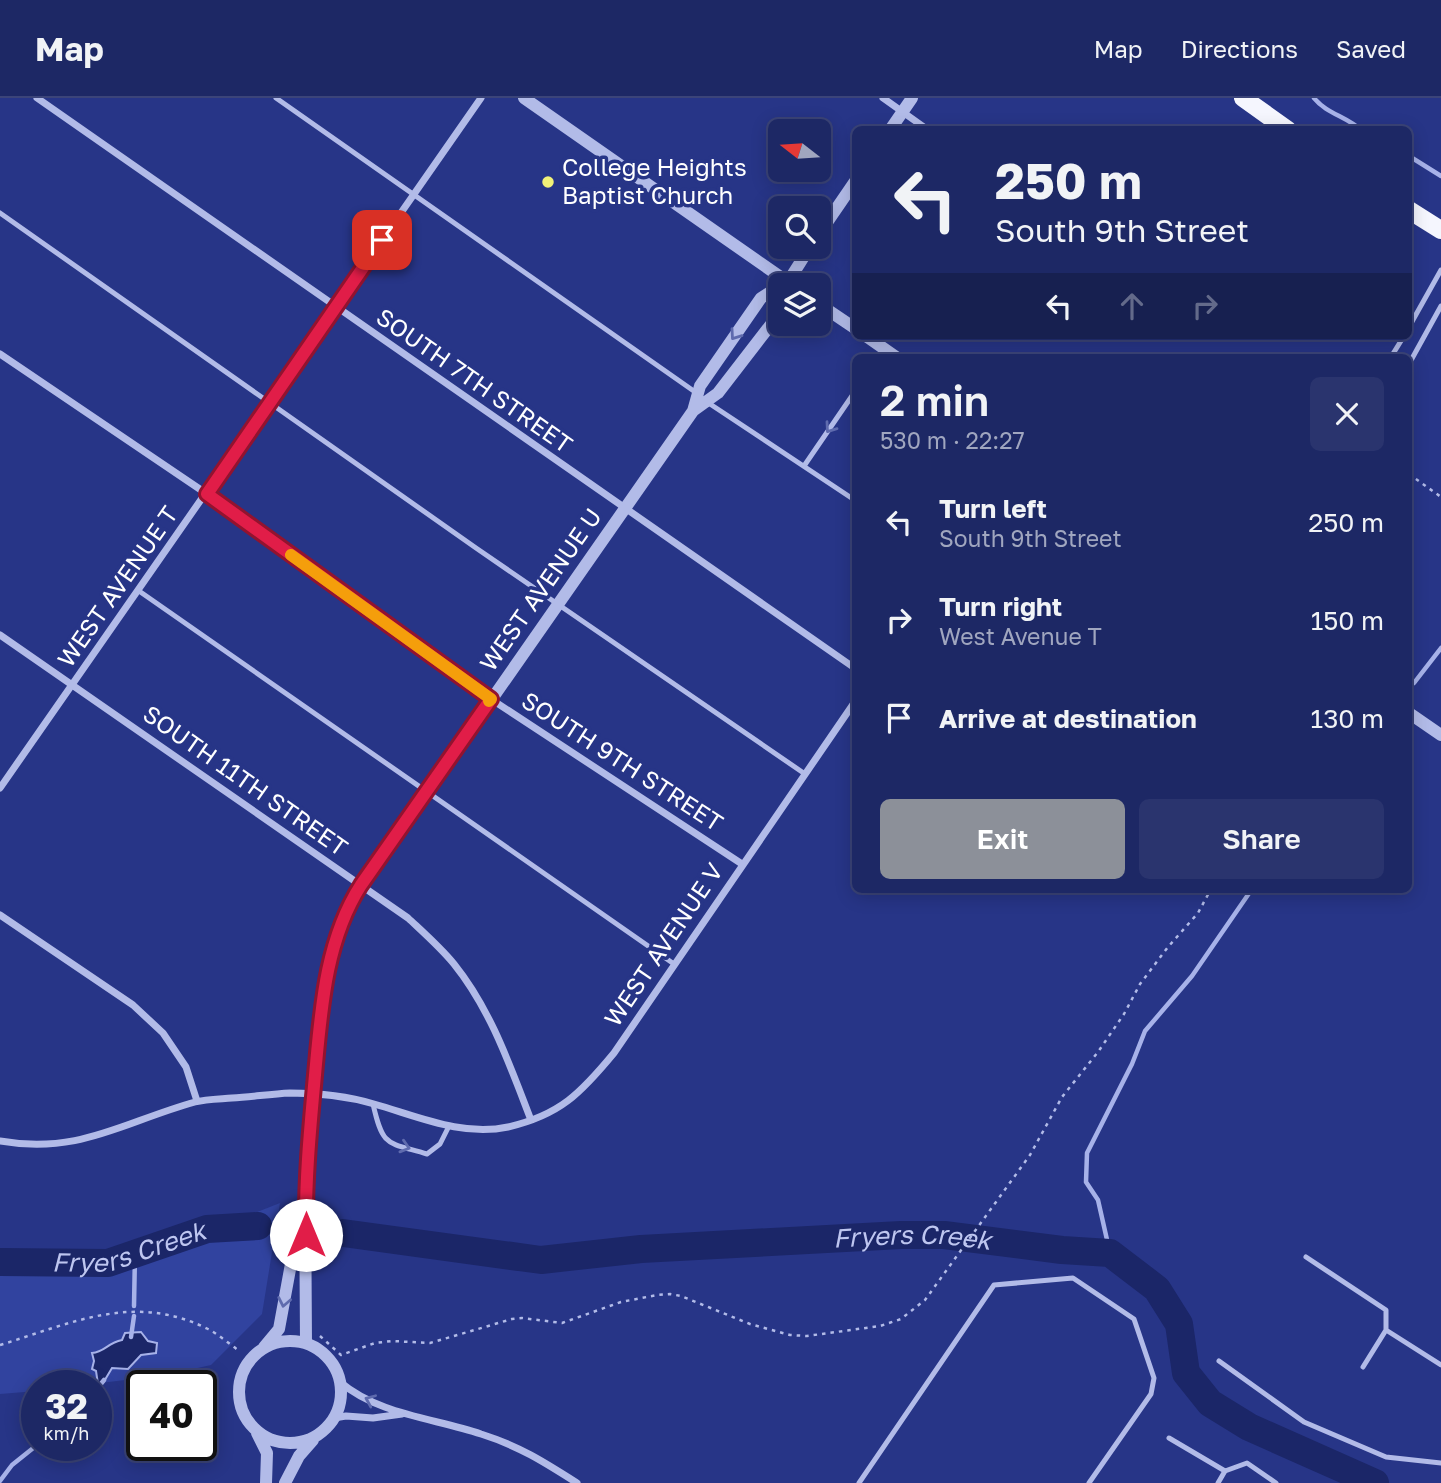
<!DOCTYPE html>
<meta charset="utf-8">
<style>
:root{--surface:#1d2865;--page:#2a346e;--text:#f1f3f6;--muted:#a0a6bf;--line:#3b4479;--accent:#8c9099}
body{margin:0;font-family:"Golos Text",sans-serif;background:var(--page);color:var(--text);height:100vh;display:flex;flex-direction:column;font-size:26px;white-space:nowrap}
*{box-sizing:border-box;margin:0}
p{font-size:23px;color:var(--muted)}
.icon{flex:none;width:38px;height:38px;fill:none;stroke:currentColor;stroke-width:2;stroke-linecap:round;stroke-linejoin:round}
.map{position:relative;flex:1;overflow:hidden}
.sheet{position:absolute;left:852px;top:256px;width:560px;height:539px;display:flex;flex-direction:column;background:var(--surface);border-radius:10px;box-shadow:0 4px 18px #0003,0 0 0 2px var(--line)}
.sheet>*{flex:none}
.hud{position:absolute;left:852px;top:28px;width:560px;height:214px;border-radius:10px;box-shadow:0 4px 18px #0003,0 0 0 2px var(--line);background:#1d2865;color:var(--text);overflow:hidden}
.needle{width:46px;rotate:287deg}
.tools{position:absolute;left:768px;top:21px;display:grid;gap:14px}
.tools a{display:grid;place-items:center;width:63px;height:63px;border-radius:10px;background:var(--surface);box-shadow:0 4px 18px #0003,0 0 0 2px var(--line);font-size:35px}
.speed{position:absolute;left:21px;top:1272px;display:flex;gap:14px;font-size:35px;font-weight:700;text-align:center}
.speed>*{display:grid;place-content:center;width:91px;height:91px;border-radius:50%;background:var(--surface);box-shadow:0 4px 18px #0003,0 0 0 2px var(--line);line-height:1}
.speed small{font-size:18px;font-weight:400}
.speed .limit{border:4px solid #111;border-radius:10px;background:#fff;color:#111}
.pin{position:absolute;display:grid;place-items:center;width:60px;height:60px;color:#fff;margin:-30px;border-radius:14px;box-shadow:0 4px 10px #0006}
.me{position:absolute;width:77px;margin:-38px;rotate:0deg;stroke-linejoin:round;filter:drop-shadow(0 0 5px #0008)}
.turn{display:flex;align-items:center;gap:24px;height:147px;padding:0 28px;font-size:32px}
.turn .icon{width:91px;height:91px;stroke-width:2.5}
.turn b{display:block;font-size:49px;line-height:60px}
.lanes{display:flex;align-items:center;height:66px;padding:0 28px;background:#0003;justify-content:center;gap:35px;direction:ltr}
.lanes .off{opacity:.35}
.round{display:grid;place-items:center;flex:none;width:74px;height:74px;border-radius:10px;background:var(--page)}
.headline{display:flex;align-items:center;justify-content:space-between;height:119px;padding:0 28px}
h1{font-size:42px;font-weight:600;line-height:52px}
.action{display:flex;gap:14px;margin-top:auto;padding:14px 28px}
.action a{flex:1;height:80px;border-radius:10px;background:var(--accent);color:#fff;font-size:28px;font-weight:600;line-height:80px;text-align:center}
.action a+a{background:var(--page);color:var(--text)}
ul{padding:0;list-style:none}
li{display:flex;align-items:center;gap:21px;height:98px;padding:0 28px}
li div{flex:1}
li b{display:block;font-size:26px}
li em{font-style:normal}
header{display:flex;align-items:center;gap:42px;box-sizing:border-box;height:98px;padding:0 35px;background:var(--surface);border-bottom:2px solid var(--line)}
header strong{font-size:33px}
nav{display:flex;gap:38px;margin-inline-start:auto;font-size:24px}
.map>svg:first-child{display:block}
.green{fill:#31439f}
.water{fill:#1b2668;stroke:#a7b2e9;stroke-width:2}
.lines{fill:none;stroke-linecap:round;stroke-linejoin:round}
.stream{stroke:#a7b2e9;stroke-width:4.5}
.river{stroke:#1b2668;stroke-width:28}
.path{stroke:#b2bbe8;stroke-width:2.5;stroke-dasharray:3.5 5;stroke-linecap:butt}
.service{stroke:#b2bbe8;stroke-width:5}
.minor{stroke:#b2bbe8;stroke-width:7}
.tertiary{stroke:#b2bbe8;stroke-width:12}
.primary{stroke:#f5f6fe;stroke-width:18}
.oneway{stroke:#5f6bae}
.route-casing{stroke:#92132f;stroke-width:18}
.route{stroke:#e11d48;stroke-width:12}
.slow{stroke:#f59e0b;stroke-width:12}
.poi-dot{fill:#f1f178;stroke:#273587;stroke-width:2.5}
.labels{text-anchor:middle;stroke-width:7;stroke-linejoin:round;paint-order:stroke}
.poi-label{font-size:24px;fill:#fff;stroke:#273587;text-anchor:start}
.street-label{font-size:24px;fill:#fff;stroke:#273587}
.water-label{font-size:26px;font-style:italic;fill:#bec6f0;stroke:#273587}
</style>
<header>
<strong>Map</strong>
<nav><a>Map</a><a>Directions</a><a>Saved</a></nav>
</header>
<div class="map">
<svg width="1441" height="1385" viewBox="0 0 1441 1385">
<rect width="100%" height="100%" fill="#273587"/>
<path class="green" d="M 280,1105 L 262,1216 L 211,1267 L 166,1277 L 76,1288 L 37,1288 L 37,1293 L 0,1296 L 0,1168 L 109,1168 L 153,1155 Z"/>
<path class="water" d="M 141,1234 L 148,1243 L 157,1245 L 156,1255 L 141,1257 L 128,1271 L 112,1270 L 103,1285 L 98,1286 L 96,1273 L 92,1271 L 94,1263 L 92,1255 C 105,1254 107,1245 122,1242 L 125,1235 Z"/>
<g class="lines">
<path class="stream" d="M 1314,0 C 1327,16 1346,18 1361,32
M 1409,58 L 1441,78
M 1414,585 L 1441,550
M 1110,1155 L 1098,1102 L 1086,1084 L 1087,1055 L 1132,966 L 1145,933 L 1192,878 L 1252,791
M 134,1208 L 135,1156
M 131,1239 L 134,1218
M 96,1292 L 104,1282
M 0,1383 L 12,1367 L 37,1347"/>
<g class="river">
<path id="s1" d="M 343,1135 L 541,1162 L 641,1151 L 901,1137 L 944,1137 L 1062,1152 L 1110,1155 L 1157,1191 L 1179,1226 L 1186,1275 L 1210,1305 L 1249,1329 L 1375,1385"/>
<path id="s2" d="M 0,1164 L 108,1165 L 207,1131 L 258,1128"/>
</g>
<path class="path" d="M 1409,376 L 1441,399
M 320,1238 L 341,1257 L 375,1245 L 392,1243 L 430,1245 L 512,1221 L 522,1220 L 562,1225 L 621,1204 L 657,1197 L 670,1196 L 681,1198 L 750,1226 L 790,1237 L 807,1238 L 880,1228 L 901,1221 L 925,1202 L 1030,1057 L 1062,999 L 1098,954 L 1124,916 L 1140,886 L 1168,849 L 1198,815 L 1211,791
M 0,1247 C 72,1225 134,1194 208,1231 C 218,1236 228,1245 238,1252"/>
<path class="service" d="M 276,0 L 698,296
M 0,115 L 476,450 L 805,676
M 1409,229 L 1441,172
M 1391,259 L 1404,238
M 1409,266 L 1441,208
M 707,304 L 856,403
M 804,368 L 856,292
M 139,493 L 674,866
M 373,1006 C 383,1050 387,1044 427,1056 L 440,1046 L 449,1028
M 1306,1159 L 1386,1212 L 1386,1232 L 1363,1269
M 1386,1232 L 1441,1267
M 1219,1263 L 1304,1324 L 1386,1359 L 1441,1365
M 1169,1340 L 1225,1373 L 1247,1365 L 1276,1385
M 859,1385 L 994,1187 L 1073,1180 L 1134,1221 L 1154,1280 L 1151,1296 L 1089,1385
M 1218,1385 L 1225,1373"/>
<path class="minor" d="M 37,0 L 856,571
M 883,0 L 928,32
M 0,256 L 207,396 L 471,588 L 742,766
M 0,537 L 408,820 C 424,835 441,850 454,866 C 491,912 510,968 531,1022
M 0,690 C 162,461 321,230 481,0
M 0,817 L 133,907 L 163,935 L 186,969 L 197,1003
M 0,1043 C 79,1057 123,1024 195,1004 C 206,1001 220,1001 232,1000 C 251,999 270,996 290,995 C 317,995 347,998 374,1006 C 417,1018 462,1039 508,1029 C 560,1017 581,995 614,955 L 856,602
M 340,1284 C 379,1317 434,1320 481,1336 C 519,1348 544,1364 577,1385
M 334,1320 L 346,1318 L 373,1320 L 402,1316"/>
<path class="tertiary" d="M 524,0 L 792,187
M 890,32 L 912,0
M 819,136 L 856,82
M 786,187 L 810,149
M 819,206 L 856,231
M 866,238 L 896,259
M 693,313 L 700,288 L 761,200 L 780,188
M 1409,615 L 1441,637
M239 1294a51 51 0 1 1 102 0a51 51 0 1 1-102 0Z
M 306,1245 L 305,1089 L 320,923 L 327,878 L 337,837 L 353,800 L 693,313 L 718,295 L 779,216 L 780,209
M 264,1249 L 279,1231 L 300,1117
M 257,1335 L 267,1355 L 266,1385
M 285,1385 L 299,1358 L 313,1342"/>
<path class="primary" d="M 1243,0 L 1288,32
M 1409,112 L 1441,132"/>
</g>
<defs><path id="oneway-chevron" d="M-2-3.5L2.5 0L-2 3.5" fill="none" stroke-width="1.6" stroke-linecap="round" stroke-linejoin="round" transform="scale(1.75)"/></defs>
<g class="oneway">
<use href="#oneway-chevron" transform="translate(735 237) rotate(125)"/>
<use href="#oneway-chevron" transform="translate(830 330) rotate(125)"/>
<use href="#oneway-chevron" transform="translate(405 1049) rotate(17)"/>
<use href="#oneway-chevron" transform="translate(284 1204) rotate(101)"/>
<use href="#oneway-chevron" transform="translate(370 1302) rotate(-157)"/>
</g>
<g class="lines">
<defs>
<path id="route" d="M 306,1137 C 305,1083 310,1031 315,977 C 321,913 325,843 361,787 L 491,601 L 207,396 L 382,142"/>
</defs>
<use href="#route" class="route-casing"/>
<use href="#route" class="route"/>
<path class="slow" d="M 291,457 L 491,601 L 489,603"/>
</g>
<circle class="poi-dot" cx="548" cy="84" r="7"/>
<g class="labels">
<g class="poi-label">
<text x="562" y="78">College Heights<tspan x="562" dy="28">Baptist Church</tspan></text>
</g>
<g class="street-label">
<text transform="translate(474 283) rotate(35)" y="8">SOUTH 7TH STREET</text>
<text transform="translate(118 489) rotate(-55)" y="8">WEST AVENUE T</text>
<text transform="translate(541 492) rotate(-55)" y="8">WEST AVENUE U</text>
<text transform="translate(622 664) rotate(33)" y="8">SOUTH 9TH STREET</text>
<text transform="translate(245 683) rotate(35)" y="8">SOUTH 11TH STREET</text>
<text transform="translate(664 847) rotate(-56)" y="8">WEST AVENUE V</text>
</g>
<g class="water-label">
<text dy="9" stroke="none"><textPath href="#s1" startOffset="572">Fryers Creek</textPath></text>
<text dy="9" stroke="none"><textPath href="#s2" startOffset="131">Fryers Creek</textPath></text>
</g>
</g>
</svg>
<div class="tools">
<a><svg class="needle" viewBox="-14 -14 28 28"><path d="M0-13l5 13h-10z" fill="#e53935"/><path d="M0 13l5-13h-10z" fill="#a0a6bf"/></svg></a>
<a><svg class="icon" aria-label="search" viewBox="0 0 24 24"><circle cx="10" cy="10" r="6"/><path d="M15 15l6 6"/></svg></a>
<a><svg class="icon" aria-label="layers" viewBox="0 0 24 24"><path d="M12 4l9 5-9 5-9-5zM3 14l9 5 9-5"/></svg></a>
</div>
<div class="speed"><div>32<small>km/h</small></div><div class="limit">40</div></div>
<div class="pin" style="left:382px;top:142px;background:#d93025"><svg class="icon" aria-label="arrive" viewBox="0 0 24 24"><path d="M6 21V4h12l-3 4 3 4H6"/></svg></div>
<svg class="me" style="left:306px;top:1137px" viewBox="-20 -20 40 40"><circle r="19" fill="#fff"/><path d="M0-13L10 11 0 6-10 11z" fill="#e11d48"/></svg>
<div class="hud">
<div class="turn"><svg class="icon" aria-label="left" viewBox="0 0 24 24"><path d="M17 20v-9H6M10 6l-5 5 5 5"/></svg><div><b>250 m</b>South 9th Street</div></div>
<div class="lanes"><svg class="icon" aria-label="left" viewBox="0 0 24 24"><path d="M17 20v-9H6M10 6l-5 5 5 5"/></svg><svg class="icon off" aria-label="ahead" viewBox="0 0 24 24"><path d="M12 20V5M6 11l6-6 6 6"/></svg><svg class="icon off" aria-label="right" viewBox="0 0 24 24"><path d="M7 20v-9h11M14 6l5 5-5 5"/></svg></div>
</div>
<section class="sheet">
<div class="headline"><div><h1>2 min</h1><p>530 m · 22:27</p></div><a class="round"><svg class="icon" aria-label="close" viewBox="0 0 24 24"><path d="M6 6l12 12M18 6L6 18"/></svg></a></div>
<ul>
<li><svg class="icon" aria-label="left" viewBox="0 0 24 24"><path d="M17 20v-9H6M10 6l-5 5 5 5"/></svg><div><b>Turn left</b><p>South 9th Street</p></div><em>250 m</em></li>
<li><svg class="icon" aria-label="right" viewBox="0 0 24 24"><path d="M7 20v-9h11M14 6l5 5-5 5"/></svg><div><b>Turn right</b><p>West Avenue T</p></div><em>150 m</em></li>
<li><svg class="icon" aria-label="arrive" viewBox="0 0 24 24"><path d="M6 21V4h12l-3 4 3 4H6"/></svg><div><b>Arrive at destination</b></div><em>130 m</em></li>
</ul>
<div class="action"><a>Exit</a><a>Share</a></div>
</section>
</div>
